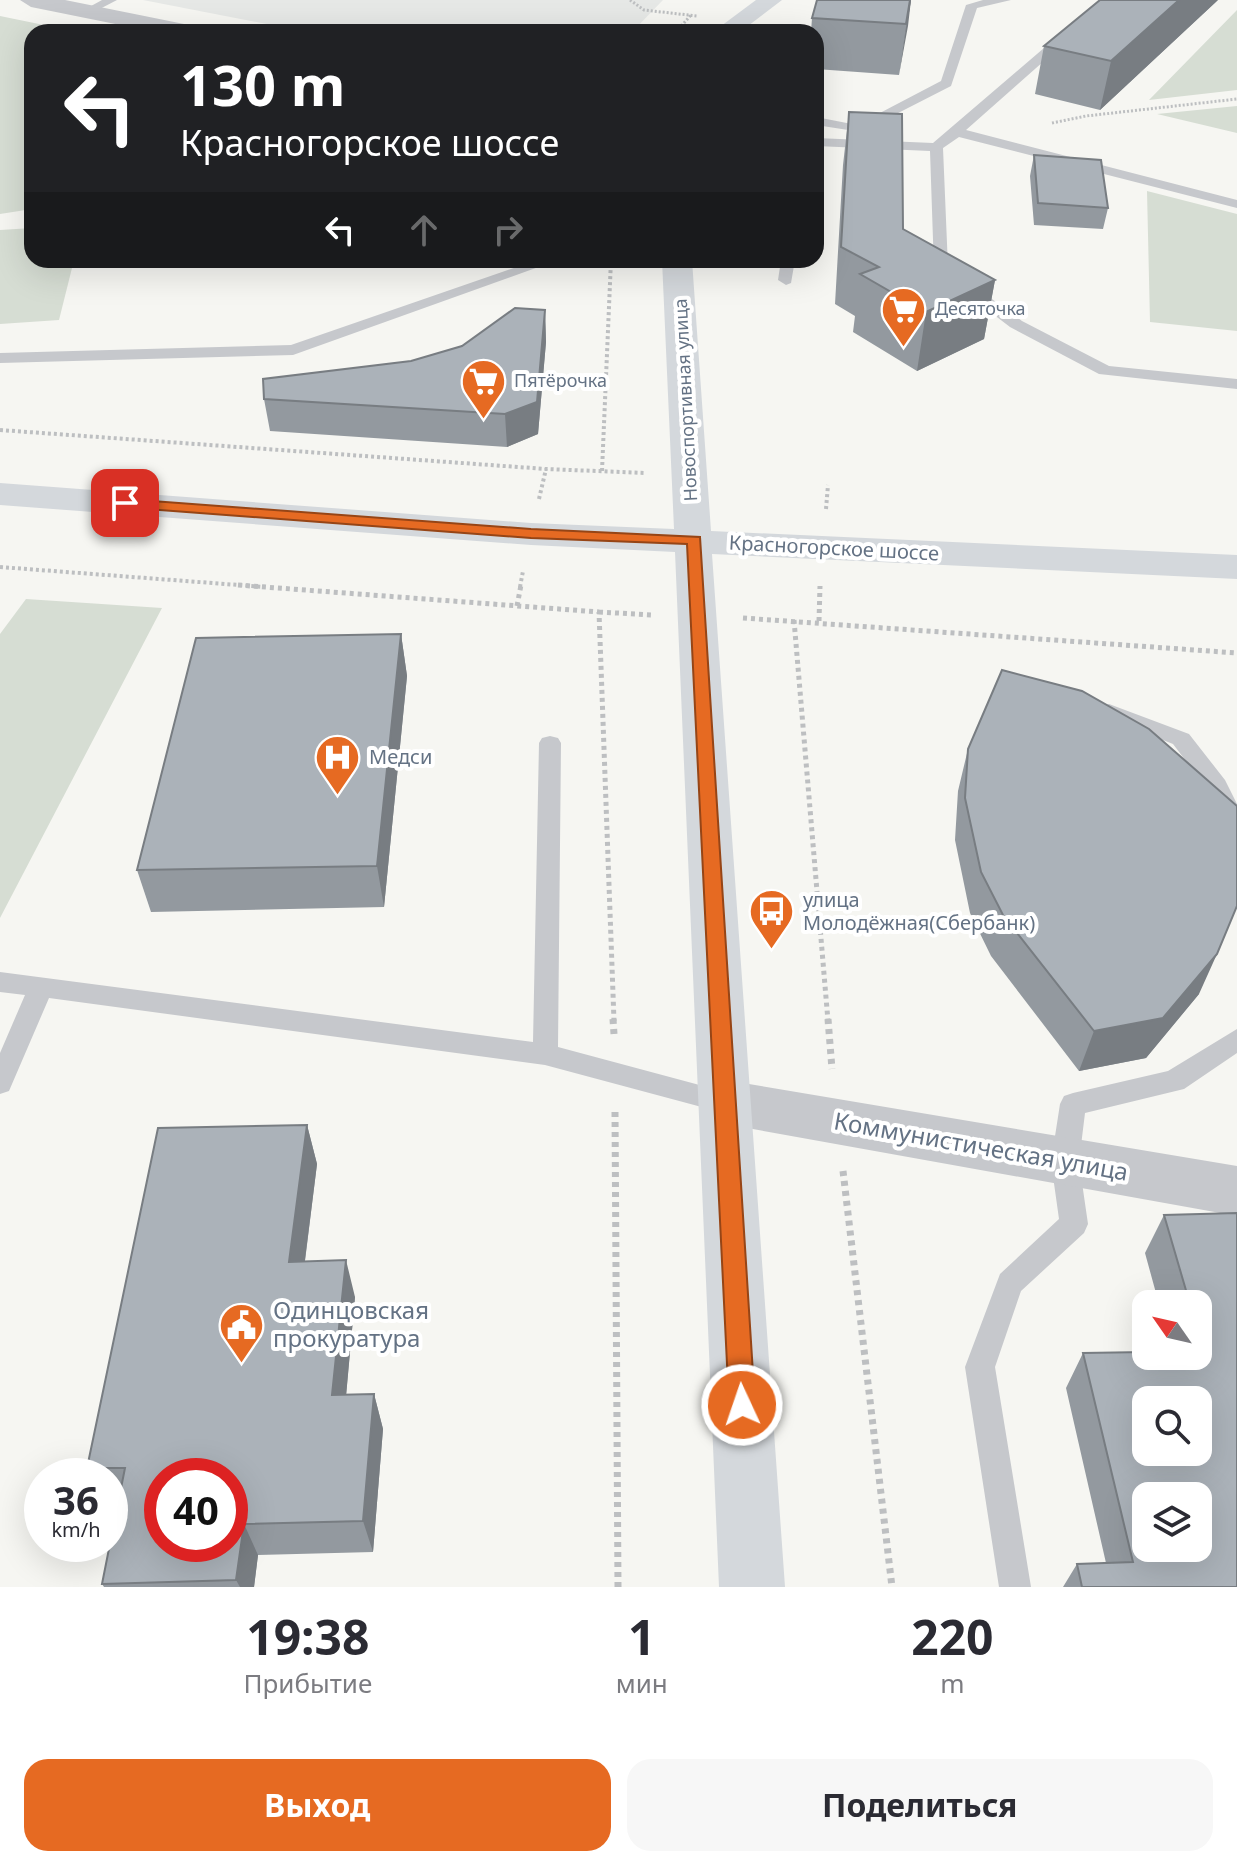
<!DOCTYPE html>
<html lang="ru">
<meta charset="utf-8">
<style>
:root{--surface:#fff;--page:#f7f7f7;--text:#2b2b33;--muted:#7c7c81;--accent:#e66a22}
body{margin:0;font-family:"Noto Sans",sans-serif;background:var(--page);color:var(--text);height:100vh;display:flex;flex-direction:column;font-size:30px;white-space:nowrap}
*{box-sizing:border-box;margin:0}
p{font-size:26px;color:var(--muted)}
.icon{flex:none;width:44px;height:44px;fill:none;stroke:currentColor;stroke-width:2;stroke-linecap:round;stroke-linejoin:round}
.map{position:relative;height:1587px;overflow:hidden}
.drawer{display:flex;flex-direction:column;background:var(--surface);flex:1}
.drawer>*{flex:none}
.top-card{position:absolute;left:24px;top:24px;width:800px;height:244px;border-radius:24px;box-shadow:0 8px 32px #0002;background:#202124;color:#fff;overflow:hidden}
.needle{width:52px;rotate:304deg}
.buttons{position:absolute;left:1132px;top:1290px;display:grid;gap:16px}
.buttons a{display:grid;place-items:center;width:80px;height:80px;border-radius:16px;background:var(--surface);box-shadow:0 8px 32px #0002;font-size:40px}
.speed{position:absolute;left:24px;top:1458px;display:flex;gap:16px;font-size:40px;font-weight:700;text-align:center}
.speed>*{display:grid;place-content:center;width:104px;height:104px;border-radius:50%;background:var(--surface);box-shadow:0 8px 32px #0002;line-height:1}
.speed small{font-size:20px;font-weight:400}
.speed .limit{border:12px solid #d22;background:#fff;color:#111}
.pin{position:absolute;display:grid;place-items:center;width:68px;height:68px;color:#fff;margin:-34px;border-radius:16px;box-shadow:0 4px 12px #0006}
.me{position:absolute;width:88px;margin:-44px;rotate:357deg;stroke-linejoin:round;filter:drop-shadow(0 0 6px #0008)}
.turn{display:flex;align-items:center;gap:28px;height:168px;padding:0 24px;font-size:36px}
.turn .icon{width:104px;height:104px;stroke-width:2.5}
.turn b{display:block;font-size:56px;line-height:68px}
.lanes{display:flex;align-items:center;height:76px;padding:0 24px;background:#0003;justify-content:center;gap:40px;direction:ltr}
.lanes .off{opacity:.35}
.eta{display:flex;justify-content:space-evenly;align-items:center;height:136px;text-align:center}
.eta b{font-size:48px;font-weight:700;line-height:56px}
.cta{display:flex;gap:16px;margin-top:auto;padding:16px 24px}
.cta a{flex:1;height:92px;border-radius:24px;background:var(--accent);color:#fff;font-size:32px;font-weight:700;line-height:92px;text-align:center}
.cta a+a{background:var(--page);color:var(--text)}
.map>svg:first-child{display:block}
.built{fill:#e6e8e6}
.green{fill:#d6ddd3}
.lines{fill:none;stroke-linecap:round;stroke-linejoin:round}
.path-far3{stroke:#bdbfc1;stroke-width:3;stroke-dasharray:2 2;stroke-linecap:butt}
.path-far2{stroke:#bdbfc1;stroke-width:4;stroke-dasharray:3 3;stroke-linecap:butt}
.path-far1{stroke:#bdbfc1;stroke-width:5;stroke-dasharray:4 4;stroke-linecap:butt}
.path{stroke:#bdbfc1;stroke-width:7;stroke-dasharray:5 5;stroke-linecap:butt}
.lane{fill:#c6c8cc;fill-rule:evenodd}
.street{fill:#c6c8cc;fill-rule:evenodd}
.secondary{fill:#d4d8dc;fill-rule:evenodd}
.wall{fill:#93999f}
.shaded-wall{fill:#787d82}
.building{fill:#abb2b9;stroke:#787d82;stroke-width:2;fill-rule:evenodd}
.route{fill:#e66a22;stroke:#964516;stroke-width:2}
.labels{text-anchor:middle;stroke-width:8;stroke-linejoin:round;paint-order:stroke}
.far-poi-label{font-size:18px;fill:#647284;stroke:#fff;text-anchor:start}
.far-street-label{font-size:18px;fill:#647284;stroke:#fff}
.street-label{font-size:20px;fill:#647284;stroke:#fff}
.poi-label{font-size:20px;fill:#647284;stroke:#fff;text-anchor:start}
.near-street-label{font-size:24px;fill:#647284;stroke:#fff}
.near-poi-label{font-size:24px;fill:#647284;stroke:#fff;text-anchor:start}
</style>
<div class="map">
<svg width="1237" height="1587" viewBox="0 0 1237 1587">
<rect width="100%" height="100%" fill="#f6f6f2"/>
<path class="built" d="M 143,0 L 663,0 L 632,32 L 308,32 Z"/>
<path class="green" d="M 1237,10 L 1237,90 L 1149,100 Z
M 0,16 L 78,32 L 32,32 L 32,209 L 0,214 Z
M 1237,106 L 1237,133 L 1157,114 Z
M 1147,191 L 1237,214 L 1237,331 L 1150,322 Z
M 32,228 L 32,260 L 74,260 L 59,320 L 0,324 L 0,230 Z
M 26,599 L 162,608 L 0,918 L 0,634 Z"/>
<g class="lines">
<path class="path-far3" d="M 630,0 L 644,10 L 697,16
M 676,32 L 691,15
M 1052,123 L 1086,116 L 1237,99"/>
<path class="path-far2" d="M 0,430 L 546,469 L 646,473
M 602,471 L 611,260
M 539,499 L 546,469
M 826,509 L 828,485
M 0,567 L 265,587
M 520,587 L 523,571"/>
<path class="path-far1" d="M 238,585 L 599,612 L 614,1021
M 517,606 L 521,585
M 599,612 L 653,615
M 743,618 L 1237,653
M 794,620 L 828,1021
M 819,621 L 820,586"/>
<path class="path" d="M 613,1019 L 614,1034
M 828,1019 L 832,1069
M 615,1112 L 618,1587
M 843,1171 L 892,1587"/>
<path class="lane" d="M 102,0 L 117,0 L 92,13 L 82,11 Z
M 983,0 L 1011,0 L 977,8 L 951,86 L 861,132 L 816,125 L 816,117 L 857,125 L 941,81 L 966,5 Z
M 1100,0 L 1113,0 L 966,130 L 1237,200 L 1237,208 L 959,137 L 943,148 L 948,267 L 1022,321 L 1109,366 L 1237,379 L 1237,389 L 1099,374 L 1010,327 L 934,269 L 930,151 L 816,146 L 816,138 L 933,143 Z
M 537,260 L 558,260 L 293,355 L 0,363 L 0,353 L 291,345 Z
M 781,260 L 795,260 L 791,283 L 786,285 L 778,280 Z
M 1109,704 L 1189,734 L 1225,780 L 1237,804 L 1237,835 L 1229,833 L 1208,790 L 1173,744 L 1102,716 L 1099,711 L 1102,706 Z
M 550,736 L 558,738 L 561,743 L 558,1047 L 733,1094 L 737,1102 L 733,1110 L 724,1113 L 545,1065 L 49,998 L 9,1091 L 0,1094 L 0,1053 L 25,995 L 0,992 L 0,972 L 533,1042 L 539,743 L 542,738 Z
M 1237,1029 L 1237,1053 L 1184,1089 L 1085,1113 L 1079,1162 L 1088,1224 L 1084,1233 L 1021,1291 L 995,1367 L 1031,1587 L 999,1587 L 965,1367 L 1000,1274 L 1059,1219 L 1051,1162 L 1060,1104 L 1064,1096 L 1073,1093 L 1168,1071 Z"/>
<path class="street" d="M 20,0 L 65,0 L 189,25 L 197,27 L 201,32 L 155,32 L 31,7 Z
M 725,1080 L 1237,1166 L 1237,1216 L 725,1124 L 706,1118 L 699,1102 L 706,1086 Z"/>
<path class="secondary" d="M 756,0 L 782,0 L 740,32 L 713,32 Z
M 662,260 L 692,260 L 711,531 L 1237,555 L 1237,579 L 712,554 L 785,1587 L 719,1587 L 675,552 L 531,545 L 0,505 L 0,483 L 531,523 L 674,529 Z"/>
</g>
<path class="wall" d="M 911,0 L 899,75 L 816,69 L 816,32 L 811,32 L 812,18 Z
M 1218,0 L 1100,110 L 1035,94 L 1044,46 Z
M 849,112 L 903,229 L 995,280 L 984,339 L 917,371 L 853,332 L 855,316 L 835,304 L 843,165 Z
M 1034,155 L 1108,208 L 1103,229 L 1034,225 L 1030,176 Z
M 545,310 L 546,342 L 538,434 L 507,447 L 270,431 L 264,399 L 411,361 L 462,346 Z
M 401,634 L 407,676 L 384,907 L 151,912 L 137,870 Z
M 968,749 L 1199,994 L 1146,1058 L 1079,1071 L 991,956 L 970,913 L 955,840 L 958,791 Z
M 307,1125 L 317,1164 L 305,1261 L 355,1297 L 346,1395 L 374,1394 L 383,1429 L 373,1552 L 258,1555 L 254,1587 L 104,1587 L 102,1584 L 119,1501 L 110,1501 L 110,1476 L 92,1476 L 87,1468 Z
M 1237,1213 L 1237,1587 L 1063,1587 L 1077,1564 L 1106,1563 L 1066,1388 L 1083,1353 L 1198,1356 L 1198,1304 L 1159,1304 L 1145,1253 L 1164,1215 Z"/>
<path class="shaded-wall" d="M 910,0 L 911,0 L 908,26 L 899,75 Z
M 1179,0 L 1218,0 L 1100,110 L 1111,61 Z
M 995,280 L 984,339 L 917,371 L 926,312 Z
M 545,310 L 546,342 L 538,434 L 507,447 L 505,414 Z
M 401,634 L 407,676 L 384,907 L 377,866 Z
M 1217,954 L 1199,994 L 1146,1058 L 1079,1071 L 1094,1031 Z
M 307,1125 L 317,1164 L 300,1299 L 289,1262 Z
M 346,1260 L 355,1297 L 343,1430 L 332,1395 Z
M 374,1394 L 383,1429 L 373,1552 L 363,1521 Z
M 244,1524 L 258,1555 L 254,1587 L 240,1587 L 236,1580 Z"/>
<path class="building" d="M 817,0 L 910,0 L 906,24 L 812,18 Z
M 1100,0 L 1179,0 L 1111,61 L 1044,46 Z
M 849,112 L 902,114 L 903,229 L 995,280 L 926,312 L 860,274 L 879,267 L 841,247 Z
M 1034,155 L 1101,160 L 1108,208 L 1038,203 Z
M 515,308 L 545,310 L 537,402 L 505,414 L 264,399 L 263,379 L 411,361 L 462,346 Z
M 401,634 L 377,866 L 137,870 L 196,638 Z
M 1002,670 L 1082,691 L 1149,729 L 1237,806 L 1237,906 L 1217,954 L 1163,1018 L 1094,1031 L 1003,915 L 981,872 L 965,798 L 968,749 Z
M 307,1125 L 289,1262 L 346,1260 L 332,1395 L 374,1394 L 363,1521 L 244,1524 L 236,1580 L 102,1584 L 125,1468 L 87,1468 L 158,1128 ZM 162,1476 L 230,1476 L 230,1544 L 162,1544 Z
M 1237,1213 L 1237,1587 L 1082,1587 L 1077,1564 L 1133,1562 L 1083,1353 L 1146,1352 L 1146,1356 L 1198,1356 L 1198,1350 L 1203,1350 L 1198,1332 L 1198,1304 L 1190,1304 L 1164,1215 ZM 1146,1400 L 1198,1400 L 1198,1452 L 1146,1452 ZM 1146,1496 L 1198,1496 L 1198,1548 L 1146,1548 Z"/>
<path class="route" d="M 125,499 L 531,529 L 700,537 L 755,1405 L 751,1414 L 742,1418 L 733,1414 L 729,1405 L 687,544 L 531,538 L 120,507 L 117,503 Z"/>
<defs>
<symbol id="supermarket-pin" viewBox="-11 -11 22 30"><path d="M0 17L-7.5 6A9.5 9.5 0 1 1 7.5 6Z" fill="#e66a22" stroke="#fff"/><path d="M-6-5.5h2.5l.6 2H6L4.5 2H-2.5L-4.4-4H-6ZM-1.5 3.2a1.3 1.3 0 1 0 .1 0ZM3 3.2a1.3 1.3 0 1 0 .1 0Z" fill="#fff"/></symbol>
<symbol id="hospital-pin" viewBox="-11 -11 22 30"><path d="M0 17L-7.5 6A9.5 9.5 0 1 1 7.5 6Z" fill="#e66a22" stroke="#fff"/><path d="M-5-5h3v3.5h4V-5h3V5h-3V1.5h-4V5h-3Z" fill="#fff"/></symbol>
<symbol id="bus-pin" viewBox="-11 -11 22 30"><path d="M0 17L-7.5 6A9.5 9.5 0 1 1 7.5 6Z" fill="#e66a22" stroke="#fff"/><path d="M-5-6H5V4H4V6H2V4H-2V6H-4V4H-5ZM-3.5-4V0h7V-4ZM-3.5 1.2v1.5H-2V1.2ZM2 1.2v1.5H3.5V1.2Z" fill="#fff"/></symbol>
<symbol id="civic-pin" viewBox="-11 -11 22 30"><path d="M0 17L-7.5 6A9.5 9.5 0 1 1 7.5 6Z" fill="#e66a22" stroke="#fff"/><path d="M-.6-6.5H3V-4.5H.6V-3L4-1V1h2V6H-6V1h2V-1L-.6-3ZM-1.2 2.5V6h2.4V2.5Z" fill="#fff"/></symbol>
</defs>
<g fill-rule="evenodd">
<use href="#supermarket-pin" x="878" y="284" width="51" height="69"/>
<use href="#supermarket-pin" x="458" y="356" width="51" height="69"/>
<use href="#hospital-pin" x="312" y="732" width="51" height="69"/>
<use href="#bus-pin" x="746" y="886" width="51" height="69"/>
<use href="#civic-pin" x="216" y="1300" width="51" height="69"/>
</g>
<g class="labels">
<g class="far-poi-label">
<text x="935" y="315">Десяточка</text>
<text x="514" y="387">Пятёрочка</text>
</g>
<g class="far-street-label">
<text transform="translate(686 400) rotate(-93)" y="6">Новоспортивная улица</text>
</g>
<g class="street-label">
<text transform="translate(834 548) rotate(3)" y="7">Красногорское шоссе</text>
</g>
<g class="poi-label">
<text x="369" y="764">Медси</text>
<text x="803" y="907">улица<tspan x="803" dy="23">Молодёжная(Сбербанк)</tspan></text>
</g>
<g class="near-street-label">
<text transform="translate(981 1147) rotate(10)" y="8">Коммунистическая улица</text>
</g>
<g class="near-poi-label">
<text x="273" y="1319">Одинцовская<tspan x="273" dy="28">прокуратура</tspan></text>
</g>
</g>
</svg>
<div class="buttons">
<a><svg class="needle" viewBox="-14 -14 28 28"><path d="M0-13l5 13h-10z" fill="#e53935"/><path d="M0 13l5-13h-10z" fill="#7c7c81"/></svg></a>
<a><svg class="icon" aria-label="search" viewBox="0 0 24 24"><circle cx="10" cy="10" r="6"/><path d="M15 15l6 6"/></svg></a>
<a><svg class="icon" aria-label="layers" viewBox="0 0 24 24"><path d="M12 4l9 5-9 5-9-5zM3 14l9 5 9-5"/></svg></a>
</div>
<div class="speed"><div>36<small>km/h</small></div><div class="limit">40</div></div>
<div class="pin" style="left:125px;top:503px;background:#d93025"><svg class="icon" aria-label="arrive" viewBox="0 0 24 24"><path d="M6 21V4h12l-3 4 3 4H6"/></svg></div>
<svg class="me" style="left:742px;top:1405px" viewBox="-20 -20 40 40"><circle r="17" fill="#e66a22" stroke="#fff" stroke-width="3"/><path d="M0-11L8 9 0 5-8 9z" fill="#fff"/></svg>
<div class="top-card">
<div class="turn"><svg class="icon" aria-label="left" viewBox="0 0 24 24"><path d="M17 20v-9H6M10 6l-5 5 5 5"/></svg><div><b>130 m</b>Красногорское шоссе</div></div>
<div class="lanes"><svg class="icon" aria-label="left" viewBox="0 0 24 24"><path d="M17 20v-9H6M10 6l-5 5 5 5"/></svg><svg class="icon off" aria-label="ahead" viewBox="0 0 24 24"><path d="M12 20V5M6 11l6-6 6 6"/></svg><svg class="icon off" aria-label="right" viewBox="0 0 24 24"><path d="M7 20v-9h11M14 6l5 5-5 5"/></svg></div>
</div>
</div>
<section class="drawer">
<div class="eta">
<div><b>19:38</b><p>Прибытие</p></div>
<div><b>1</b><p>мин</p></div>
<div><b>220</b><p>m</p></div>
</div>
<div class="cta"><a>Выход</a><a>Поделиться</a></div>
</section>
